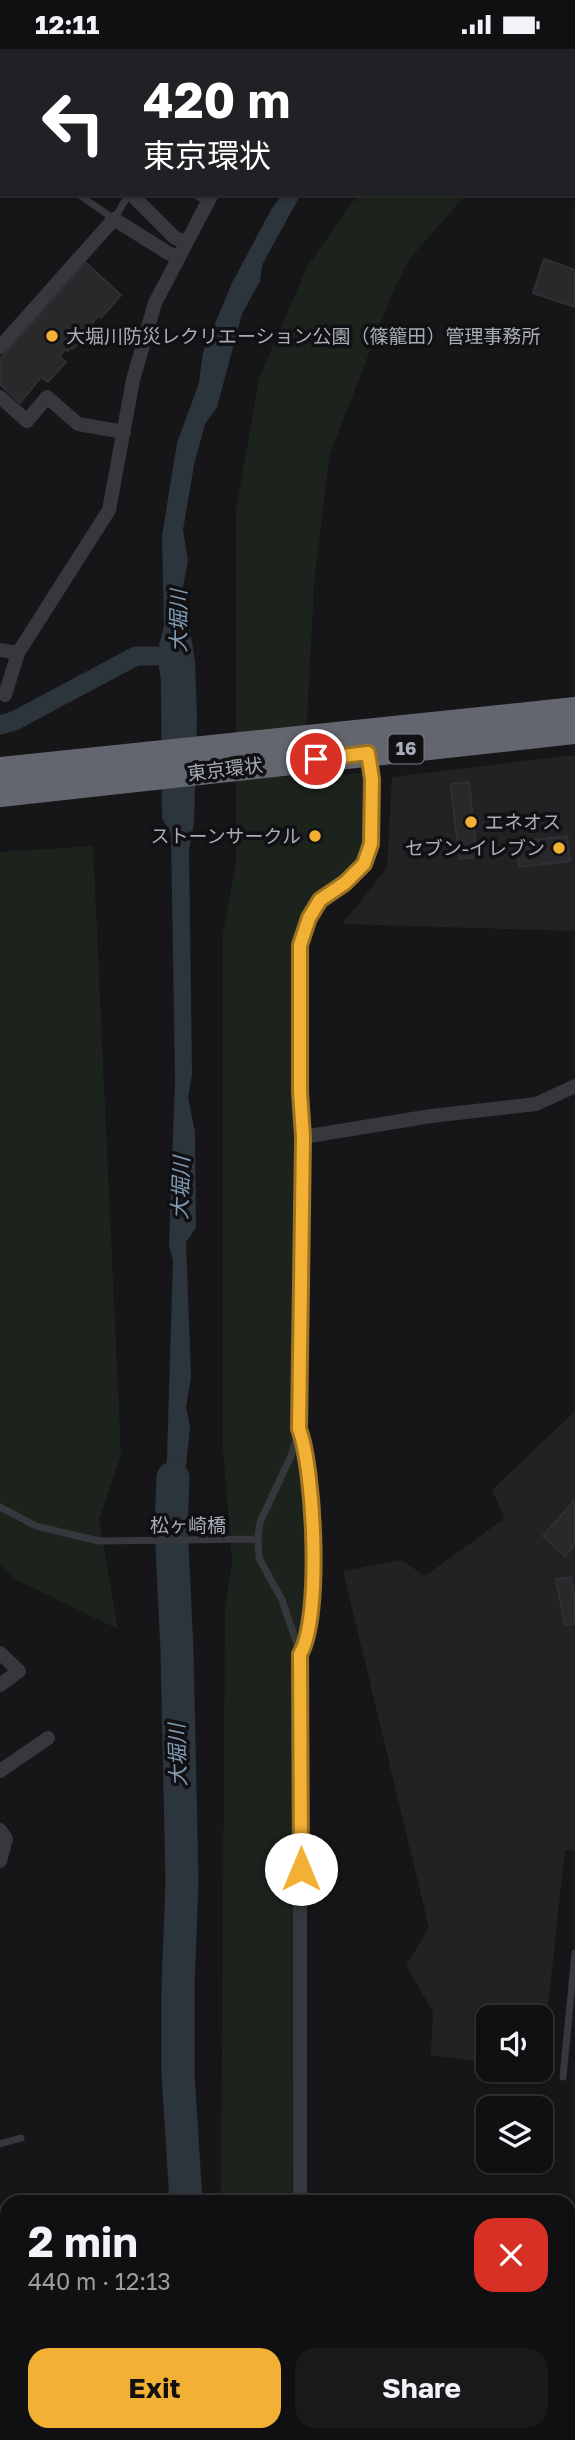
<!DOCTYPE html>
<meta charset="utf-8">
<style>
:root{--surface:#101012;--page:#19191b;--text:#f1f3f6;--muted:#9c9d9f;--line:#303032;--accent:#f2b134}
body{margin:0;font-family:"Golos Text","Noto Sans JP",sans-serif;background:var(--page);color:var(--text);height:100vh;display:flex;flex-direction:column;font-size:26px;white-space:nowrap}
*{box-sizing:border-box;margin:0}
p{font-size:23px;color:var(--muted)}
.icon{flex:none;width:38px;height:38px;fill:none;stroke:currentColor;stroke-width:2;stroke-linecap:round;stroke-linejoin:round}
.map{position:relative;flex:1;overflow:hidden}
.panel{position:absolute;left:0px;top:2146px;width:576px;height:247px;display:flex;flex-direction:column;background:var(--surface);border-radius:21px 21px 0 0;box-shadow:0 2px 5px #0004,0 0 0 2px var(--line)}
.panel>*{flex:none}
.banner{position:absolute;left:0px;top:0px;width:576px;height:147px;box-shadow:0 2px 5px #0004,0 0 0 2px var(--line);background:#202124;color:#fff;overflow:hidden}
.buttons{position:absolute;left:476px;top:1956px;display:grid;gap:14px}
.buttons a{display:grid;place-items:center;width:77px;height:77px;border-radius:14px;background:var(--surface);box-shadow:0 2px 5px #0004,0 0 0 2px var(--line);font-size:35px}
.pin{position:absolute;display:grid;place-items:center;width:60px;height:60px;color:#fff;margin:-30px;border:4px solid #fff;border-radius:50%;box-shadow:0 2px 7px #0007}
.me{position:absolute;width:77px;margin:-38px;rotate:0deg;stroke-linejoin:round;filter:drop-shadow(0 0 5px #0008)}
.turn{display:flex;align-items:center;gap:24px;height:147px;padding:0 28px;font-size:32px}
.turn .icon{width:91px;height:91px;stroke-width:2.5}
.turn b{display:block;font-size:49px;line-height:60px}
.round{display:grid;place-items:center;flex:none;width:74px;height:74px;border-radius:21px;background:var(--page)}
.head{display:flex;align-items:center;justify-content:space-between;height:119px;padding:0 28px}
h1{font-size:42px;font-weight:700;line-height:52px}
.button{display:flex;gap:14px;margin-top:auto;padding:14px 28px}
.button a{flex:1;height:80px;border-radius:21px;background:var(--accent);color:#111;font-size:28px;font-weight:700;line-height:80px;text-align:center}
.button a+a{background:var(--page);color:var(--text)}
.status{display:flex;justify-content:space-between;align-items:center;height:49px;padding:0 35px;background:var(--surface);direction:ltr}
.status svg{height:19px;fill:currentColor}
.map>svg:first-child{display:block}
.built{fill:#222225}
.green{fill:#1c231d}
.water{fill:#2c353c}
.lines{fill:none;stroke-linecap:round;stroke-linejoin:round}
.canal{stroke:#2c353c;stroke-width:19}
.river{stroke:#2c353c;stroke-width:33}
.building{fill:#29292c;stroke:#303034;stroke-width:2}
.lane{stroke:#37383d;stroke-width:7}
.street{stroke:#37383d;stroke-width:14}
.highway{stroke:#63666e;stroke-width:26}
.route-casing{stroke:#9d7322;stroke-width:18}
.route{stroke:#f2b134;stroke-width:12}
.poi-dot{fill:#f2b134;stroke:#111113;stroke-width:2.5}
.labels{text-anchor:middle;stroke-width:7;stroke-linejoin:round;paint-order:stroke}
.shield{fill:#111113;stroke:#7b7e86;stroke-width:2}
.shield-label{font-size:18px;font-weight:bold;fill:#a8adb8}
.poi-label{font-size:19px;fill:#a8adb8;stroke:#111113;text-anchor:start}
.street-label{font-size:19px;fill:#a8adb8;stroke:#111113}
.water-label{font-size:21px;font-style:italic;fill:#7f9bb3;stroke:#111113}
</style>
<div class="status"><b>12:11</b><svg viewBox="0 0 49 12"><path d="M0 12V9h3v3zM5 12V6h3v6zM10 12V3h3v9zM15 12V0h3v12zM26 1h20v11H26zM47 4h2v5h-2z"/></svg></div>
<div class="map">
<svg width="575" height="2391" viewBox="0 0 575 2391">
<rect width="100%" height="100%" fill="#161618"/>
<path class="built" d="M 575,706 L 575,882 L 342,875 L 387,819 L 392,728 Z
M 575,1362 L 575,1802 L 565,1801 L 541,2021 L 541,1969 L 488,1969 L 488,2014 L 431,2006 L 433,1963 L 406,1916 L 429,1879 L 343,1522 L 401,1511 L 425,1527 L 505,1469 L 492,1441 Z"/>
<path class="green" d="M 358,145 L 467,145 L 410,209 L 394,240 L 329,407 L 314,536 L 304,729 L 363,724 L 365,794 L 354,817 L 326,837 L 309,856 L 293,901 L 294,1374 L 307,1457 L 302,1579 L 293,1603 L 295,1681 L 292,2152 L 221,2152 L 225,1560 L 232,1513 L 223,1399 L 223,883 L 236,815 L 236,461 L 259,330 L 307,218 Z
M 93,797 L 121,1406 L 99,1471 L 118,1580 L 15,1530 L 0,1516 L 0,803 Z"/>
<path class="water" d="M 283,145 L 301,145 L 262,216 L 260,232 L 242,265 L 217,358 L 205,375 L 194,416 L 183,481 L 188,512 L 183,537 L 195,612 L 197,667 L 194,774 L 189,801 L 192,1026 L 188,1048 L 195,1083 L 196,1179 L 186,1193 L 191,1328 L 186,1358 L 190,1378 L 180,1474 L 165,1475 L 173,1211 L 169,1197 L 175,1030 L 171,785 L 162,769 L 161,632 L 157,604 L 164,577 L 162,487 L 177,394 L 199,334 L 203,303 L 232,234 L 272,159 Z"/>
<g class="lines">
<path class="canal" d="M 0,676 L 14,672 L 136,607 L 177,607"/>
<path class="river" d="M 173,1429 L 171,1477 L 177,1601 L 182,1832 L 178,1938 L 178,2025 L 186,2152
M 161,2391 L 161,2385"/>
</g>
<path class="building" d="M 544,210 L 575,221 L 575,258 L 533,244 Z
M 86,214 L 121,246 L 101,269 L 98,267 L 92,275 L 94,277 L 73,300 L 71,298 L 68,302 L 66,300 L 59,307 L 66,313 L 48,333 L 41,328 L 20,354 L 0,335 L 0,310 Z
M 469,733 L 477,808 L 459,810 L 451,735 Z
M 567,787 L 570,812 L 519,818 L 516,793 Z
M 575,1451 L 575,1495 L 565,1507 L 543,1487 Z
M 571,1528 L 575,1550 L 575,1575 L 565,1576 L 556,1530 Z"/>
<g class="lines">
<path class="lane" d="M 0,126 L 2,124
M 78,145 L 114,170 L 129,145
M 194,145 L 207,153
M 298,1384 L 291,1407 L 260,1473 L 258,1490 L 259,1509 L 282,1551 L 299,1601
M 0,1458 L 36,1477 L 99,1492 L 258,1490
M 563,2028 L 575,1904
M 0,2095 L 21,2089"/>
<path class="street" d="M 114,0 L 116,2
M 44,2 L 45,0
M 334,2 L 336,0
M 0,81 L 2,80
M 131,145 L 175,189 L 185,193
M 0,298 L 114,170 L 168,204 L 178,208
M 0,348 L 27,372 L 47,348 L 78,375 L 124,383
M 0,601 L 18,604 L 5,646
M 18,604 L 109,461 L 133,331 L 155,254 L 212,145
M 303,1088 L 431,1067 L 536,1055 L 575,1037
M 0,1604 L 19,1622 L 0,1636
M 0,1722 L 48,1689
M 0,1781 L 6,1790 L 0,1812
M 300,2152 L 300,1605 C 322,1570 314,1419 299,1380 L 303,1088 L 300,1043 L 300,896 L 309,869 L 321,851 L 345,834 L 364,815 L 371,795 L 372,730 L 368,704
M 284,2391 L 285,2385"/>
<path class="highway" d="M 0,721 L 575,661
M 0,745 L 575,682"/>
</g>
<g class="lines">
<defs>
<path id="route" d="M 301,1820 L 300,1605 C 322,1570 314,1419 299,1380 L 303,1088 L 300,1043 L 300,896 L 309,869 L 320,851 L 345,834 L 364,815 L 371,795 L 372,730 L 368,704 L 316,710"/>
</defs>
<use href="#route" class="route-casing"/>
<use href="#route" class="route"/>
</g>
<g class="poi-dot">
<circle cx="52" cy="287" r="7"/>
<circle cx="471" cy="773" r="7"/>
<circle cx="315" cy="787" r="7"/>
<circle cx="559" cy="799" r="7"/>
</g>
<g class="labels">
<rect class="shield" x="388.5" y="685.5" width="35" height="29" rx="5"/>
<g class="shield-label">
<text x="406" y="706">16</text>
</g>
<g class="poi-label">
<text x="66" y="294">大堀川防災レクリエーション公園（篠籠田）管理事務所</text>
<text x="485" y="780">エネオス</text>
<text x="301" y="794" text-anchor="end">ストーンサークル</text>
<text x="545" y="806" text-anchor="end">セブン-イレブン</text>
</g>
<g class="street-label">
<text transform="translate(225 720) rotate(-7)" y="7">東京環状</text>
<text x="188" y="1483">松ヶ崎橋</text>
</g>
<g class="water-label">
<text transform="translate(179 572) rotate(-90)" y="7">大堀川</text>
<text transform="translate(181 1139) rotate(-88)" y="7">大堀川</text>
<text transform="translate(178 1706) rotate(-92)" y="7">大堀川</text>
</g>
</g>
</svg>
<div class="buttons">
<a><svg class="icon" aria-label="sound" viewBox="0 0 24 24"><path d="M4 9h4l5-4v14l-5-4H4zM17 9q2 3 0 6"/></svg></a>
<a><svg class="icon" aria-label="layers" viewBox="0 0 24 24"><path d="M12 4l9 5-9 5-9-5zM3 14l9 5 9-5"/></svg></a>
</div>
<div class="pin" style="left:316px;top:710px;background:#d93025"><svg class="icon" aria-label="arrive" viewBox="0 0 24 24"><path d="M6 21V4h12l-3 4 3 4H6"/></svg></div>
<svg class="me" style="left:301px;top:1820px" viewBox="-20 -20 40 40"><circle r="19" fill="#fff"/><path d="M0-13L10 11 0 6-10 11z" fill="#f2b134"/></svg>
<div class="banner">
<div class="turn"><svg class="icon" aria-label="left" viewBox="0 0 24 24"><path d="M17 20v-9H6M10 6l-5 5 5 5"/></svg><div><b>420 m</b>東京環状</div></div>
</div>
<section class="panel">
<div class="head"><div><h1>2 min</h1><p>440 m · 12:13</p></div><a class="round" style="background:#d93025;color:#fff"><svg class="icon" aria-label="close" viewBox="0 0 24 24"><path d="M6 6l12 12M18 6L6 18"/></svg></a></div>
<div class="button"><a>Exit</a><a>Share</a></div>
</section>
</div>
